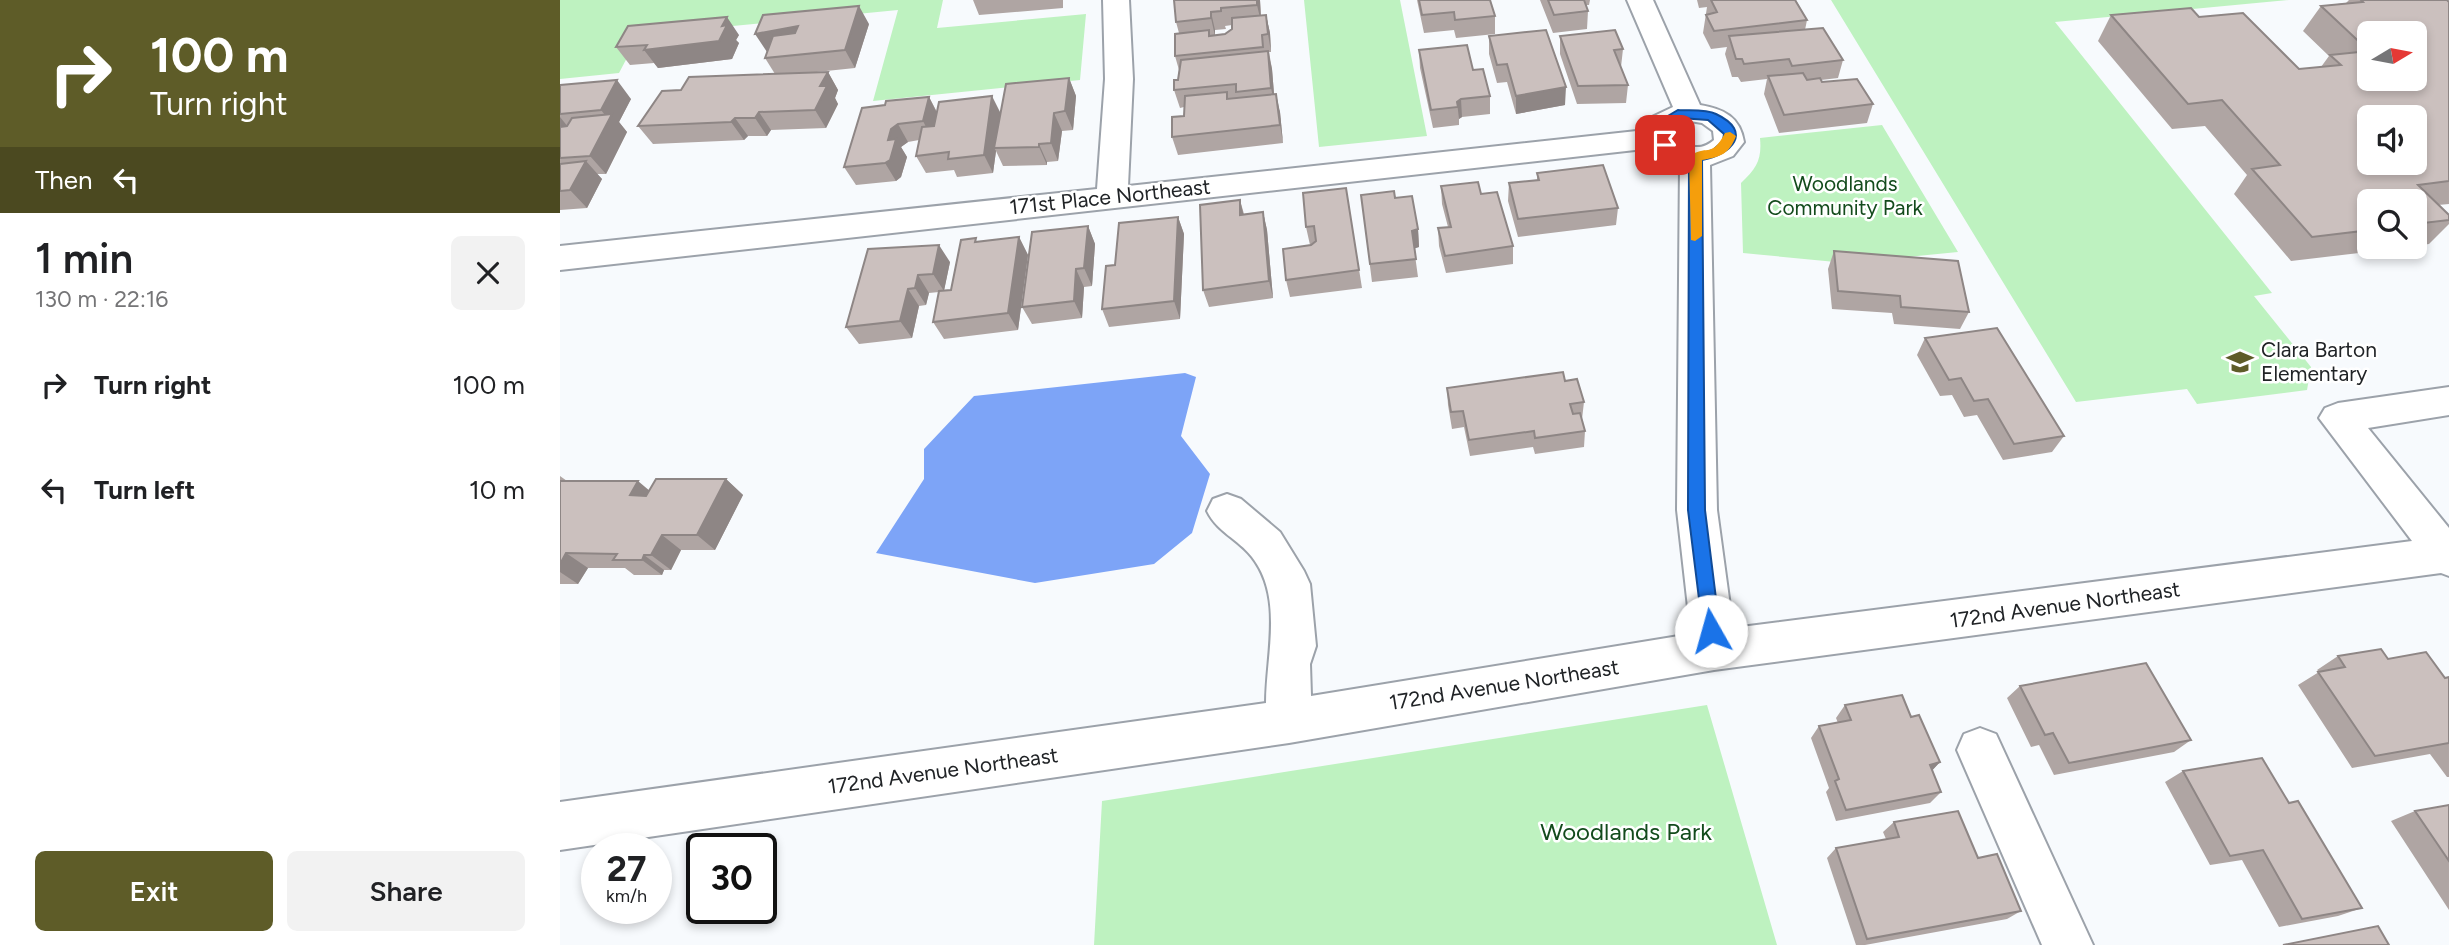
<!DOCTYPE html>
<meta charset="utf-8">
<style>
:root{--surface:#fff;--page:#f2f2f2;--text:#202124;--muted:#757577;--accent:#5e5c28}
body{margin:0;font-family:Figtree,sans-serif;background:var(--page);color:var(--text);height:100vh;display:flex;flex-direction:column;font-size:26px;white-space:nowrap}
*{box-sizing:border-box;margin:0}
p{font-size:23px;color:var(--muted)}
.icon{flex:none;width:38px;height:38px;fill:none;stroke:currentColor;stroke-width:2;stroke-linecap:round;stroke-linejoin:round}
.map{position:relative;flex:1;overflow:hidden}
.side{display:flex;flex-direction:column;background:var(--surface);width:560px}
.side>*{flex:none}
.banner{background:#5e5c28;color:#fff;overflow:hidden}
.needle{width:46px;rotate:80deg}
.tools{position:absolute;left:1797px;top:21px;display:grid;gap:14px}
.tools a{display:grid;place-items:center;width:70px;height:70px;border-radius:10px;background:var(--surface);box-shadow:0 4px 10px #0003;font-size:35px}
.speed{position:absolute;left:21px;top:833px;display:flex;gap:14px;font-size:35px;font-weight:700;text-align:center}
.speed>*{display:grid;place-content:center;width:91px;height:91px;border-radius:50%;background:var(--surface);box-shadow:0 4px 10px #0003;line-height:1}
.speed small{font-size:18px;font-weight:400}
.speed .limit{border:4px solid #111;border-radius:10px;background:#fff;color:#111}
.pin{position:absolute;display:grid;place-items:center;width:60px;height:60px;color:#fff;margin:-30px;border-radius:14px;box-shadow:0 4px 10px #0006}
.me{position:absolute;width:77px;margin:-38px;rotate:353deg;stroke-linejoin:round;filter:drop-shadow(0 0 5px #0008)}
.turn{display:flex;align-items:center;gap:24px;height:147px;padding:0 35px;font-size:32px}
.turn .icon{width:91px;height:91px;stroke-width:2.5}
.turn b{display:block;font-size:49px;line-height:60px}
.then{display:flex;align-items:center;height:66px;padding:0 35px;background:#0003;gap:14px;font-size:26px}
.round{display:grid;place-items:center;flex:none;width:74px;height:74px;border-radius:10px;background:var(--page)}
.headline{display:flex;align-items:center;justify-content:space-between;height:119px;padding:0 35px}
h1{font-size:42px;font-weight:600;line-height:52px}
.primary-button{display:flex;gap:14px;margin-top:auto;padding:14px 35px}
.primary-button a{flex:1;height:80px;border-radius:10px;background:var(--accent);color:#fff;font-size:28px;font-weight:600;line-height:80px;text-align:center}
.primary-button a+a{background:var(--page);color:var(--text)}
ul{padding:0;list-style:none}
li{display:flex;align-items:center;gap:21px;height:105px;padding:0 35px}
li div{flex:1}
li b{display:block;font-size:26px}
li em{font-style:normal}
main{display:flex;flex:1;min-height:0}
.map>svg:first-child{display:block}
.green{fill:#bef2c0}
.water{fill:#7da4f7}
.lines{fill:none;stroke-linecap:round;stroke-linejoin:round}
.minor-casing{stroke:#9ca2aa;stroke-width:4}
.minor{fill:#fff;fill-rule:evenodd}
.wall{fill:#afa5a3;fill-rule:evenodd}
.shaded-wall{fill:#8e8685}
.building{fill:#cbc0be;stroke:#8e8685;stroke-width:2;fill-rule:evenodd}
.route{fill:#1a73e8;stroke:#114b97;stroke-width:2}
.slow{fill:#f59e0b}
.labels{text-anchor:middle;stroke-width:5;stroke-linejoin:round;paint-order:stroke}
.park-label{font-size:21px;fill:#134b1c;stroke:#fff}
.street-label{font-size:21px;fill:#202326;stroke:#fff}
.poi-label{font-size:21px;fill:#202326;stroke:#fff;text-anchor:start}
.near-park-label{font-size:24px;fill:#134b1c;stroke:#fff}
</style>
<main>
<section class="side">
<div class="banner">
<div class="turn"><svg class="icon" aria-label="right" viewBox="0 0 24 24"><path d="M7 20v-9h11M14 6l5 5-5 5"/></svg><div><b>100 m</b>Turn right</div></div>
<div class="then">Then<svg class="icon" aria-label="left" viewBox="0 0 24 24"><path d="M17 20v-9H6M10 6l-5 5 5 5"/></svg></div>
</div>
<div class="headline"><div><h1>1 min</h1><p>130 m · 22:16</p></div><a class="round"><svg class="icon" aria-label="close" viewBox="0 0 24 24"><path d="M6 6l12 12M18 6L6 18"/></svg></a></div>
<ul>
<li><svg class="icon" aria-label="right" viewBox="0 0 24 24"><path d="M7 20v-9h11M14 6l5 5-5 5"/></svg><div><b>Turn right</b></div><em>100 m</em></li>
<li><svg class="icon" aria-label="left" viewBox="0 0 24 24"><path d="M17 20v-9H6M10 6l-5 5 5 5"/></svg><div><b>Turn left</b></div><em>10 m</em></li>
</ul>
<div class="primary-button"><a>Exit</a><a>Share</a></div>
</section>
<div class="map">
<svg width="1889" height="945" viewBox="0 0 1889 945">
<rect width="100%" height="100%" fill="#f7fafd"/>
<path class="green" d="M 0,0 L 383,0 L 377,28 L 526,14 L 520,80 L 313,101 L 338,10 L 79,35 L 59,73 L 0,79 Z
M 744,0 L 840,0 L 867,136 L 759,147 Z
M 1271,0 L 1729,0 L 1495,22 L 1712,293 L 1694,296 L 1751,367 L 1747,390 L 1637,404 L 1627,389 L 1516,402 Z
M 1322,125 L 1398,252 L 1286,263 L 1183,253 L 1181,183 C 1197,168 1202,159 1200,138 Z
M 1147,705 L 1217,945 L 534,945 L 542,801 Z"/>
<path class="water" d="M 625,373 L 636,377 L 621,436 L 650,474 L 632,533 L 594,564 L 475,583 L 316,553 L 364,479 L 364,449 L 414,396 Z"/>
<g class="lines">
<defs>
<path id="minor" d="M 543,0 L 569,0 L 573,79 L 568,186 L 1086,130 L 1092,117 L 1113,107 L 1067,0 L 1093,0 L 1140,105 C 1164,109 1180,117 1184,142 L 1173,156 L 1150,165 L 1157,510 L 1173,628 L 1852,541 L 1759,418 L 1765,408 L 1778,403 L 1889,387 L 1889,415 L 1808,428 L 1889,528 L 1889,576 L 1881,573 L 1154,670 L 729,743 L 0,850 L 0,802 L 706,703 C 706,655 724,598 692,557 C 678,539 657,532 647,511 L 653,499 L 667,494 L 681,499 L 720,532 L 744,571 L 750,584 L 756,646 L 750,664 L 751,696 L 1131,634 L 1117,510 L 1120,164 L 1104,158 L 1093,148 L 0,270 L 0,246 L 537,189 L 545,79 ZM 1130,121 L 1142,123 L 1153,131 L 1154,140 C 1141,151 1130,148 1117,139 L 1116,127 Z
M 1420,728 L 1436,734 L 1533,945 L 1482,945 L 1397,750 L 1404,734 Z"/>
</defs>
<use href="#minor" class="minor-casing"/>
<use href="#minor" class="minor"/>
</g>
<path class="wall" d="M 413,0 L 503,0 L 503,8 L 419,15 Z
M 614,0 L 700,0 L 701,15 L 706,15 L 710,33 L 711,52 L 709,52 L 712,69 L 714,94 L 720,112 L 723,143 L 618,155 L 612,137 L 624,116 L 624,107 L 620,108 L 614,90 L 618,80 L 619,70 L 615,56 L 619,33 L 616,22 ZM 672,25 L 672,29 L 665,34 L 655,35 L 655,30 L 666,29 L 665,26 Z
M 857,0 L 930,0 L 935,16 L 935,34 L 896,38 L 894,30 L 864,33 Z
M 980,0 L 1030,0 L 1029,5 L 1026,5 L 1028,11 L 1027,29 L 993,33 Z
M 1137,0 L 1236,0 L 1247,20 L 1245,30 L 1283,60 L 1278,78 L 1261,80 L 1262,82 L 1313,104 L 1307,123 L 1219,133 L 1204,94 L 1207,79 L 1181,82 L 1178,77 L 1172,77 L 1165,54 L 1167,47 L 1151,49 L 1143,33 L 1147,7 L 1139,8 Z
M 1789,0 L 1887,0 L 1889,2 L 1889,204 L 1878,205 L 1889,215 L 1889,224 L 1869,244 L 1855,246 L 1855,201 L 1810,201 L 1810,247 L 1850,247 L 1731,261 L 1674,194 L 1687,175 L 1645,126 L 1612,129 L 1538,41 L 1551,15 L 1639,17 L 1739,69 L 1761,67 L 1769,56 L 1743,31 L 1761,6 L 1786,3 Z
M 309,24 L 295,68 L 247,73 L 268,72 L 278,90 L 275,98 L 278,104 L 266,128 L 211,130 L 207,136 L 188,136 L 184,140 L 93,144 L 78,126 L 121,90 L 215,74 L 205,58 Z
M 179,35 L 176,40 L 179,43 L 172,59 L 98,68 L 94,63 L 70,65 L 56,47 Z
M 929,36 L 1005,105 L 956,114 L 947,82 L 937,83 L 929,54 Z
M 1000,36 L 1063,49 L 1061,67 L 1068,85 L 1066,103 L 1017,104 L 1000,54 Z
M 859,50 L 913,70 L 930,96 L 930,114 L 902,117 L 899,119 L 899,125 L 873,128 L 860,68 Z
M 509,78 L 516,96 L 513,130 L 502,131 L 498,161 L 487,162 L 487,165 L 443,166 L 436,151 L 433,173 L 397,177 L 394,170 L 366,173 L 356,156 L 359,140 L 348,142 L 341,147 L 347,157 L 341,177 L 336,181 L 296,185 L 284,167 L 325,105 L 369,97 L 377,112 L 441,114 Z
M 0,85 L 71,99 L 59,122 L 67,132 L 46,174 L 37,174 L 42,179 L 27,208 L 0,210 Z
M 977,173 L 1058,208 L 1056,225 L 958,237 L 948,201 L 949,183 L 977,180 Z
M 881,186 L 921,194 L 953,246 L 953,264 L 886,273 L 879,246 L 878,228 L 888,227 L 882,204 Z
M 786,188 L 802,288 L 730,297 L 726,280 L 750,245 L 746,227 Z
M 801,195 L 858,229 L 859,247 L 854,248 L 858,277 L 812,282 Z
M 680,200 L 684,214 L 703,212 L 707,230 L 713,298 L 649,307 L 643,290 Z
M 618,217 L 624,234 L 620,319 L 549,327 L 542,309 L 555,265 Z
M 528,226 L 535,244 L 532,286 L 524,287 L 522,318 L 472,324 L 462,307 Z
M 459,237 L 468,255 L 458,330 L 384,339 L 373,322 L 379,292 L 369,293 L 366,305 L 359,306 L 352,338 L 299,344 L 286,327 L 308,249 L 390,262 L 384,290 L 391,290 L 418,242 Z
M 1274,251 L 1409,312 L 1400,329 L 1334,324 L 1332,313 L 1272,309 L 1268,269 Z
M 1365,338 L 1504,436 L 1492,452 L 1443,460 L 1417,415 L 1404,417 L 1392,395 L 1380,396 L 1357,355 Z
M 1005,381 L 1024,402 L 1022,419 L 1025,431 L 1024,447 L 975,454 L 973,447 L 910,456 L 904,427 L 892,429 L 888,405 L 887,388 Z
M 0,476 L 7,481 L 89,490 L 166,479 L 183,495 L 155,550 L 121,550 L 111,570 L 104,570 L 102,575 L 74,575 L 65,568 L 28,568 L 18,584 L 0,584 Z
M 1778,656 L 1828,659 L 1885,678 L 1889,677 L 1889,777 L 1887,777 L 1870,754 L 1792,768 L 1738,685 L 1759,672 L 1757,670 Z
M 1460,686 L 1631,740 L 1614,752 L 1494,775 L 1479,745 L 1471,747 L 1447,698 Z
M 1285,705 L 1351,717 L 1380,762 L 1372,770 L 1381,792 L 1370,803 L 1276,821 L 1266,792 L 1269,788 L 1251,738 L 1259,726 L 1278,723 L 1276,718 Z
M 1623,771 L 1729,803 L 1802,908 L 1778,916 L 1719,927 L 1682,860 L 1650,865 L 1605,782 Z
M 1889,805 L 1889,910 L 1831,821 L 1855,811 Z
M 1334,822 L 1418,858 L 1461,911 L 1447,919 L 1305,945 L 1296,945 L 1267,858 L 1276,848 L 1326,839 L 1323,832 Z"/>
<path class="shaded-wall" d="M 697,0 L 700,0 L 701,22 L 697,5 Z
M 299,6 L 309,24 L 295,68 L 285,50 Z
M 651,12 L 655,30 L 655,36 L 651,18 Z
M 706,15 L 710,33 L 711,52 L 708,34 Z
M 167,17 L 179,35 L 176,40 L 179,43 L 172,59 L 98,68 L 84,50 L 162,26 Z
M 238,26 L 248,44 L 207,52 L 195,34 Z
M 708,51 L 712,69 L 715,106 L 711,88 Z
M 268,72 L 278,90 L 275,98 L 278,104 L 266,128 L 255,110 L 260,86 Z
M 509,78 L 516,96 L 513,130 L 505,111 Z
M 57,80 L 71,99 L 59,122 L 67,132 L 46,174 L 30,156 L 49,120 L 41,110 Z
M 1006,87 L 1005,105 L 956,114 L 956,96 Z
M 716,94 L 720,112 L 723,143 L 720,125 Z
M 432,96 L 441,114 L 434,148 L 436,151 L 433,173 L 424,155 Z
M 369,97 L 378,115 L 372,139 L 363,121 Z
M 901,99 L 902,117 L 899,119 L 897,102 Z
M 199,112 L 211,130 L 207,136 L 195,118 Z
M 494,113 L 502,131 L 498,161 L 491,143 Z
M 0,117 L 13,133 L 0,128 Z
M 175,118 L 188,136 L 184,140 L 171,122 Z
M 338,124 L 348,142 L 341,147 L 347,157 L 341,177 L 336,181 L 325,163 L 328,140 L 331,129 Z
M 479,144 L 487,162 L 487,165 L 479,147 Z
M 26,161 L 42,179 L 27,208 L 10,190 Z
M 680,200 L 684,217 L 680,215 Z
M 703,212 L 707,230 L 713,298 L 709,281 Z
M 618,217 L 624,234 L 620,319 L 614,301 Z
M 528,226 L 535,244 L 532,286 L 524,268 Z
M 858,229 L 859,247 L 853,249 L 852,231 Z
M 459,237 L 468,255 L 458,330 L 448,313 Z
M 379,245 L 390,262 L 384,291 L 373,274 Z
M 516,269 L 524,287 L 522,318 L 514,301 Z
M 358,275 L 369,293 L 366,305 L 355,288 Z
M 348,289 L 359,306 L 352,338 L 340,321 Z
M 166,479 L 183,495 L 155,550 L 137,535 Z
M 78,481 L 97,497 L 70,495 Z
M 102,535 L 121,550 L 111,570 L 91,555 Z
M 6,553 L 28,568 L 18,584 L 0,572 L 0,564 Z
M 84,555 L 104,570 L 102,575 L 82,560 Z
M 1380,762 L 1369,774 L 1370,765 Z"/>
<path class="building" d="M 614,0 L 697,0 L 697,5 L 661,8 L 661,11 L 651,12 L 651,18 L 616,22 Z
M 859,0 L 930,0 L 935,16 L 895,20 L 894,12 L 862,15 Z
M 988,0 L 1024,0 L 1028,11 L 994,15 Z
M 1151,0 L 1235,0 L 1247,20 L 1154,31 L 1146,15 L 1157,12 Z
M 1801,0 L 1887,0 L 1889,2 L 1889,181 L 1858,185 L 1889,215 L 1889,220 L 1855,224 L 1855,201 L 1810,201 L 1810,230 L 1752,237 L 1692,169 L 1720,165 L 1662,100 L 1628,104 L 1551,15 L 1631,8 L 1639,17 L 1683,13 L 1739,69 L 1781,65 L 1770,55 L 1809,51 L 1761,6 L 1803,2 ZM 1810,33 L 1855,33 L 1855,79 L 1810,79 ZM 1810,117 L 1855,117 L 1855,163 L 1810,163 Z
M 299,6 L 285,50 L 205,58 L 213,36 L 235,33 L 238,26 L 195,34 L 203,15 Z
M 706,15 L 708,34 L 702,35 L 703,47 L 615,56 L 615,34 L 649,30 L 649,36 L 665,34 L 672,29 L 672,18 Z
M 167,17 L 162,26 L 167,25 L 159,41 L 84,50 L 87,45 L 56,47 L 68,26 Z
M 1263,28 L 1283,60 L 1232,66 L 1229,59 L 1184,64 L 1182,59 L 1176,59 L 1169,36 Z
M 986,30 L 1006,87 L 956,96 L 947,64 L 937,65 L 929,36 Z
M 1055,30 L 1063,49 L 1054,50 L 1068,85 L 1018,86 L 1000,36 Z
M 907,45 L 913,70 L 923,69 L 930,96 L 901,99 L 897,102 L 898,107 L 871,110 L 859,50 Z
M 708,51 L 711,88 L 676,92 L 676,84 L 614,90 L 614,80 L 618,80 L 621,60 Z
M 268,72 L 260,86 L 267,86 L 255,110 L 199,112 L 195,118 L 175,118 L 171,122 L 78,126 L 102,91 L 121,90 L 129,77 Z
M 1243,73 L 1247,80 L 1260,78 L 1262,82 L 1297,79 L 1313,104 L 1224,115 L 1208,76 Z
M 509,78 L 505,111 L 494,113 L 491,143 L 479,144 L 479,147 L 434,148 L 446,84 Z
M 57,80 L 41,110 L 0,114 L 0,85 Z
M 667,92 L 667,99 L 716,94 L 720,125 L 612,137 L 612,117 L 624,116 L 625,96 Z
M 432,96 L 424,155 L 388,159 L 389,152 L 356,156 L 362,127 L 374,126 L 379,102 Z
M 369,97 L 363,121 L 338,124 L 331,129 L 328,140 L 336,139 L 330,160 L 325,163 L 284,167 L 302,108 L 325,105 L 326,101 Z
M 52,114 L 30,156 L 0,158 L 0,127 L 7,126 L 12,118 Z
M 26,161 L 10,190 L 0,191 L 0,164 Z
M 1043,165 L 1058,208 L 958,219 L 949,183 L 979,180 L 977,173 Z
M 918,182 L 921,194 L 937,192 L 953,246 L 885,256 L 878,228 L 891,227 L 881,186 Z
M 786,188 L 799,270 L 726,280 L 723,249 L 751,245 L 756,241 L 754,226 L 746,227 L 743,193 Z
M 834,191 L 835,198 L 852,196 L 858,229 L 852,231 L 856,259 L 810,264 L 801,195 Z
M 680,200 L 680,215 L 703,212 L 709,281 L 643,290 L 640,205 Z
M 618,217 L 614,301 L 542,309 L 546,266 L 555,265 L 559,223 Z
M 528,226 L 524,268 L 516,269 L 514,301 L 462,307 L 472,232 Z
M 459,237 L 448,313 L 373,322 L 379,291 L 391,290 L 401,240 L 416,238 L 415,242 Z
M 379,245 L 373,274 L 358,275 L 355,288 L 348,289 L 340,321 L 286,327 L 308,249 Z
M 1274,251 L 1398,261 L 1409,312 L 1341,307 L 1340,296 L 1278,291 Z
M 1437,328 L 1504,436 L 1454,444 L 1428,399 L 1414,401 L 1401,378 L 1389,380 L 1365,338 Z
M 1003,372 L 1005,381 L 1017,379 L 1024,402 L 1010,404 L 1013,414 L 1020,413 L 1025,431 L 975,438 L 974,431 L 909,440 L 903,411 L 891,412 L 887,388 Z
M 96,479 L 166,479 L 137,535 L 102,535 L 91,555 L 84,555 L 82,560 L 53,560 L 57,554 L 6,553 L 0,564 L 0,481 L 78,481 L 70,495 L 86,496 Z
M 1821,649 L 1828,659 L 1866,652 L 1885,678 L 1889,677 L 1889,743 L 1815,756 L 1758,672 L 1785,667 L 1778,656 Z
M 1586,663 L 1631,740 L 1509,763 L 1493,733 L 1485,735 L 1460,686 Z
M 1342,695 L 1351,717 L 1359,715 L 1380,762 L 1370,765 L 1381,792 L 1286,810 L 1275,781 L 1279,779 L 1259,726 L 1291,720 L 1285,705 Z
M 1702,758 L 1729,803 L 1738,801 L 1802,908 L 1742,919 L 1703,850 L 1670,856 L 1623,771 Z
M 1889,805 L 1889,861 L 1855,811 Z
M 1398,811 L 1418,858 L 1437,854 L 1461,911 L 1307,939 L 1276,848 L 1339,837 L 1334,822 Z
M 1818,926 L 1829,945 L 1723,945 Z"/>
<path class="route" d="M 1118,110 C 1129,111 1146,109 1156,114 C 1194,132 1171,155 1142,160 L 1145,510 L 1160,631 L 1158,637 L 1151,639 L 1145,637 L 1143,631 L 1128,510 L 1129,157 L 1153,150 L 1163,141 L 1164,134 L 1148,120 L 1120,118 L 1108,125 L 1109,148 L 1101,148 L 1094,138 L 1096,123 Z"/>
<path class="slow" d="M 1170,132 L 1176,136 C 1169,154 1161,157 1142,160 L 1142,236 L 1135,241 L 1131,240 L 1129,157 C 1146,143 1151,160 1165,133 Z"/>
<defs>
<symbol id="school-bare" viewBox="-9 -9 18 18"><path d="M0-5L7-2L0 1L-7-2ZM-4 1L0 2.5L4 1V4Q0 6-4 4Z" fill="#5e5c28" stroke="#fff" stroke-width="2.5" paint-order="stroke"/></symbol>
</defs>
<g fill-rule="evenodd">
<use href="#school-bare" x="1661" y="343" width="38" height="38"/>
</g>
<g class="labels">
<g class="park-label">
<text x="1285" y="191">Woodlands<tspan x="1285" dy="24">Community Park</tspan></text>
</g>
<g class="street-label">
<text transform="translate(550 197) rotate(-6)" y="7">171st Place Northeast</text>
<text transform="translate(1505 605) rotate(-8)" y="7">172nd Avenue Northeast</text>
<text transform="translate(944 685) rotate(-9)" y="7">172nd Avenue Northeast</text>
<text transform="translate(383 771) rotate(-8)" y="7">172nd Avenue Northeast</text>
</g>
<g class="poi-label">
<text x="1701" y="357">Clara Barton<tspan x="1701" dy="24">Elementary</tspan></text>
</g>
<g class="near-park-label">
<text x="1066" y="840">Woodlands Park</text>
</g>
</g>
</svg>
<div class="tools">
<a><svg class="needle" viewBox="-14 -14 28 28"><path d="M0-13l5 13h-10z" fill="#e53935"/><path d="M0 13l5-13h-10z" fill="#757577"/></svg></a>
<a><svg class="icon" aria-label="sound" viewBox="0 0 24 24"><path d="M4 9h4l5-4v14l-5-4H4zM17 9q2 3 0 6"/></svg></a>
<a><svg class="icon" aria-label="search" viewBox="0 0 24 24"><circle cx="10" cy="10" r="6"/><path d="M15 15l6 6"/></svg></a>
</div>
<div class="speed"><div>27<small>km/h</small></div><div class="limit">30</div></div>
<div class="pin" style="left:1105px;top:145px;background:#d93025"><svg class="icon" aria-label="arrive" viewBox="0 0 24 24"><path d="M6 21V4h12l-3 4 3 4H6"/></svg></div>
<svg class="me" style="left:1151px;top:631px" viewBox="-20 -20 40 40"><circle r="19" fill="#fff"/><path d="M0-13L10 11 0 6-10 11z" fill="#1a73e8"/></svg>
</div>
</main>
